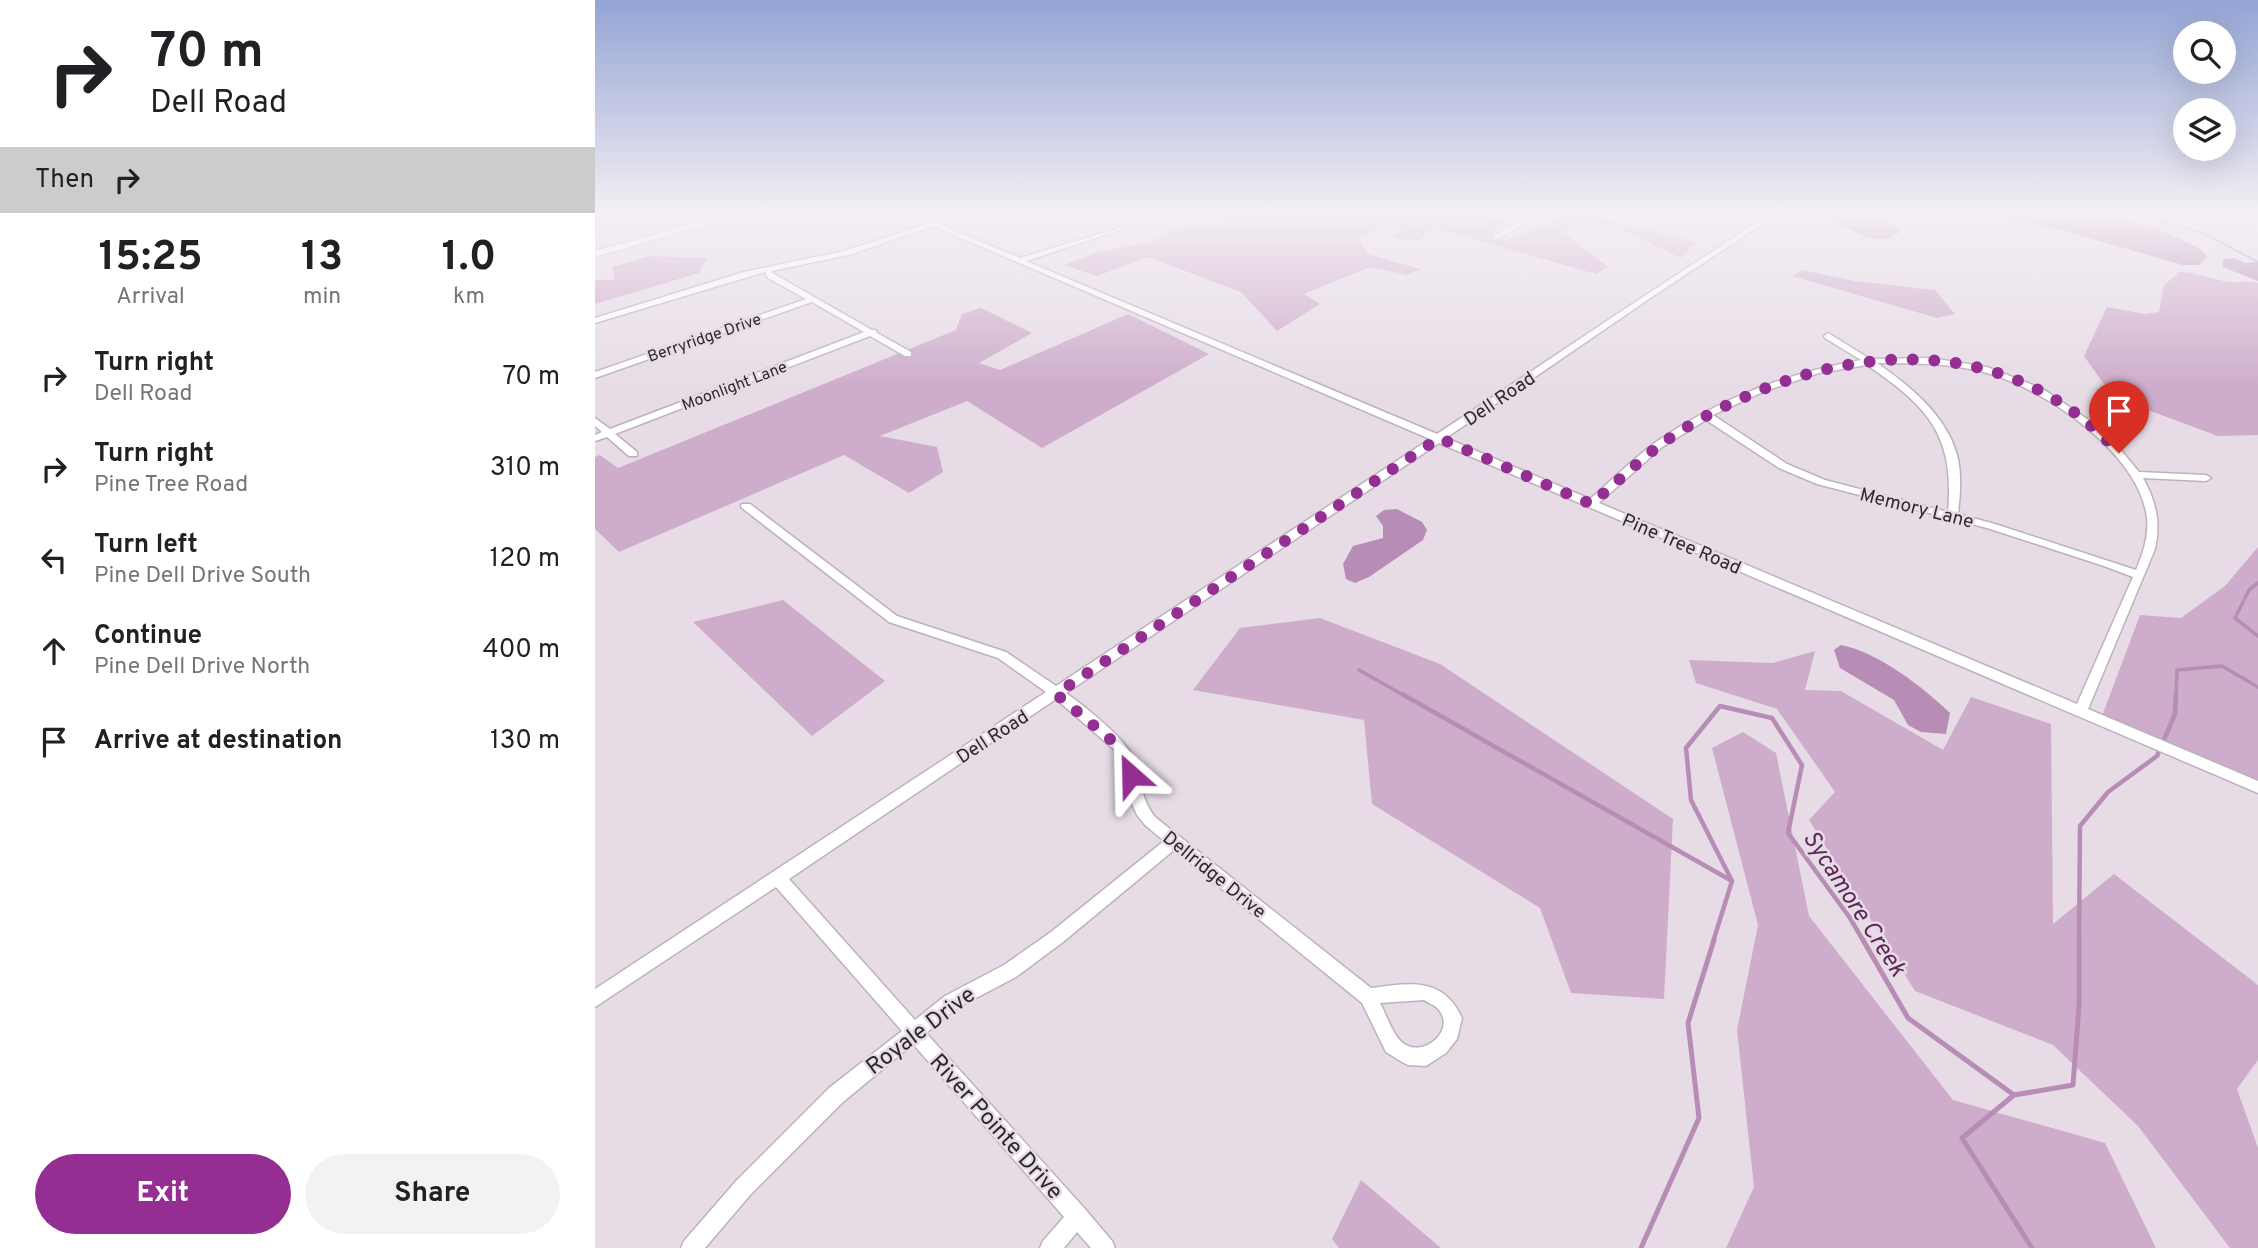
<!DOCTYPE html>
<style>
:root{--surface:#fff;--page:#f2f2f2;--text:#202124;--muted:#757577;--accent:#942e93}
body{margin:0;font-family:Overpass,sans-serif;background:var(--page);color:var(--text);height:100vh;display:flex;flex-direction:column;font-size:26px;white-space:nowrap}
*{box-sizing:border-box;margin:0}
p{font-size:23px;color:var(--muted)}
.icon{flex:none;width:38px;height:38px;fill:none;stroke:currentColor;stroke-width:2;stroke-linecap:round;stroke-linejoin:round}
.map{position:relative;flex:1;overflow:hidden}
.details{display:flex;flex-direction:column;background:var(--surface);width:595px}
.details>*{flex:none}
.guide{background:#fff;color:var(--text);overflow:hidden}
.buttons{position:absolute;left:1578px;top:21px;display:grid;gap:14px}
.buttons a{display:grid;place-items:center;width:63px;height:63px;border-radius:50%;background:var(--surface);box-shadow:0 7px 28px #0002;font-size:35px}
.pin{position:absolute;display:grid;place-items:center;width:60px;height:60px;color:#fff;margin:-72px -30px;border-radius:50% 50% 50% 0;rotate:-45deg;box-shadow:0 0 7px #0007}
.pin .icon{rotate:45deg}
.me{position:absolute;width:77px;margin:-38px;rotate:335deg;stroke-linejoin:round;filter:drop-shadow(0 0 5px #0008)}
.turn{display:flex;align-items:center;gap:24px;height:147px;padding:0 35px;font-size:32px}
.turn .icon{width:91px;height:91px;stroke-width:2.5}
.turn b{display:block;font-size:49px;line-height:60px}
.then{display:flex;align-items:center;height:66px;padding:0 35px;background:#0003;gap:14px;font-size:26px}
.eta{display:flex;justify-content:space-evenly;align-items:center;height:119px;text-align:center}
.eta b{font-size:42px;font-weight:700;line-height:49px}
.cta{display:flex;gap:14px;margin-top:auto;padding:14px 35px}
.cta a{flex:1;height:80px;border-radius:42px;background:var(--accent);color:#fff;font-size:28px;font-weight:700;line-height:80px;text-align:center}
.cta a+a{background:var(--page);color:var(--text)}
ul{padding:0;list-style:none}
li{display:flex;align-items:center;gap:21px;height:91px;padding:0 35px}
li div{flex:1}
li b{display:block;font-size:26px}
li em{font-style:normal}
main{display:flex;flex:1;min-height:0}
.map>svg:first-child{display:block}
.green{fill:#ceaccb}
.water{fill:#b78db5}
.lines{fill:none;stroke-linecap:round;stroke-linejoin:round}
.stream-far3{stroke:#b78db5;stroke-width:2}
.stream-far2{stroke:#b78db5;stroke-width:3.5}
.stream-far1{stroke:#b78db5;stroke-width:4.5}
.stream{stroke:#b78db5;stroke-width:5}
.street-casing{stroke:#bcb2bb;stroke-width:3}
.secondary-casing{stroke:#bcb2bb;stroke-width:2}
.street{fill:#fff;fill-rule:evenodd}
.secondary{fill:#fff;fill-rule:evenodd}
.route{stroke:#942e93;stroke-width:12;stroke-dasharray:0 21.6}
.labels{text-anchor:middle;stroke-width:5;stroke-linejoin:round;paint-order:stroke}
.far-street-label{font-size:16px;fill:#2c282c;stroke:#e7dce6}
.street-label{font-size:19px;fill:#2c282c;stroke:#e7dce6}
.near-street-label{font-size:23px;fill:#2c282c;stroke:#e7dce6}
.near-water-label{font-size:24px;font-style:italic;fill:#5c285b;stroke:#e7dce6}
</style>
<main>
<section class="details">
<div class="guide">
<div class="turn"><svg class="icon" aria-label="right" viewBox="0 0 24 24"><path d="M7 20v-9h11M14 6l5 5-5 5"/></svg><div><b>70 m</b>Dell Road</div></div>
<div class="then">Then<svg class="icon" aria-label="right" viewBox="0 0 24 24"><path d="M7 20v-9h11M14 6l5 5-5 5"/></svg></div>
</div>
<div class="eta">
<div><b>15:25</b><p>Arrival</p></div>
<div><b>13</b><p>min</p></div>
<div><b>1.0</b><p>km</p></div>
</div>
<ul>
<li><svg class="icon" aria-label="right" viewBox="0 0 24 24"><path d="M7 20v-9h11M14 6l5 5-5 5"/></svg><div><b>Turn right</b><p>Dell Road</p></div><em>70 m</em></li>
<li><svg class="icon" aria-label="right" viewBox="0 0 24 24"><path d="M7 20v-9h11M14 6l5 5-5 5"/></svg><div><b>Turn right</b><p>Pine Tree Road</p></div><em>310 m</em></li>
<li><svg class="icon" aria-label="left" viewBox="0 0 24 24"><path d="M17 20v-9H6M10 6l-5 5 5 5"/></svg><div><b>Turn left</b><p>Pine Dell Drive South</p></div><em>120 m</em></li>
<li><svg class="icon" aria-label="ahead" viewBox="0 0 24 24"><path d="M12 20V5M6 11l6-6 6 6"/></svg><div><b>Continue</b><p>Pine Dell Drive North</p></div><em>400 m</em></li>
<li><svg class="icon" aria-label="arrive" viewBox="0 0 24 24"><path d="M6 21V4h12l-3 4 3 4H6"/></svg><div><b>Arrive at destination</b></div><em>130 m</em></li>
</ul>
<div class="cta"><a>Exit</a><a>Share</a></div>
</section>
<div class="map">
<svg width="1663" height="1248" viewBox="0 0 1663 1248">
<rect width="100%" height="100%" fill="#e7dce6"/>
<path class="green" d="M 633,215 L 886,215 L 913,223 L 894,235 L 912,240 L 973,215 L 992,215 L 1101,242 L 1086,258 L 1019,226 L 987,221 L 968,232 L 1013,267 L 1001,274 L 837,227 L 824,241 L 799,237 L 809,227 L 794,225 L 763,238 L 773,254 L 825,269 L 813,275 L 775,267 L 709,294 L 725,304 L 682,331 L 646,292 L 553,257 L 502,276 L 469,265 L 503,252 L 556,242 L 583,228 L 626,223 Z
M 54,256 L 112,258 L 104,273 L 0,304 L 0,280 L 20,280 L 17,267 Z
M 1207,270 L 1260,281 L 1340,290 L 1360,314 L 1342,318 L 1197,276 Z
M 1584,272 C 1602,272 1617,280 1635,282 C 1645,283 1653,280 1663,283 L 1663,435 L 1623,436 L 1542,406 L 1508,383 L 1489,356 L 1512,307 L 1550,314 L 1564,312 L 1569,285 Z
M 386,308 L 437,333 L 384,363 L 405,370 L 533,314 L 614,354 L 447,448 L 372,401 L 285,436 L 342,447 L 348,472 L 314,493 L 249,455 L 24,552 L 0,529 L 0,457 L 5,455 L 23,468 L 361,330 L 367,314 Z
M 1663,547 L 1663,782 L 1507,716 L 1545,615 L 1586,618 L 1630,586 Z
M 188,600 L 290,681 L 217,736 L 98,622 Z
M 725,618 L 845,664 L 1078,819 L 1069,999 L 976,993 L 945,908 L 777,804 L 769,720 L 598,690 L 645,628 Z
M 1220,651 L 1210,690 L 1246,691 L 1348,750 L 1376,697 L 1456,724 L 1458,924 L 1519,874 L 1663,985 L 1663,1060 L 1642,1089 L 1663,1148 L 1663,1248 L 1635,1248 L 1543,1126 L 1458,1045 L 1320,991 L 1214,820 L 1240,792 L 1182,709 L 1101,683 L 1094,660 L 1178,663 Z
M 1148,732 L 1181,753 L 1214,916 L 1358,1100 L 1510,1143 L 1561,1248 L 1131,1248 L 1159,1187 L 1142,1030 L 1163,925 L 1117,748 Z
M 766,1180 L 846,1248 L 744,1248 L 737,1239 Z"/>
<path class="water" d="M 1236,215 C 1259,215 1290,209 1305,232 C 1283,250 1257,230 1237,219 Z
M 1393,215 C 1462,215 1528,208 1591,242 C 1601,247 1606,247 1612,257 L 1604,265 L 1588,265 L 1462,229 Z
M 1640,258 L 1650,263 L 1663,262 L 1663,281 L 1628,267 L 1628,259 Z
M 802,509 L 827,522 L 832,530 L 828,540 L 774,577 L 760,583 L 751,579 L 748,564 L 758,546 L 788,538 L 788,526 L 781,516 L 789,510 Z
M 1246,645 C 1283,652 1328,687 1355,713 L 1351,734 L 1326,732 L 1313,725 L 1299,700 L 1245,668 L 1239,650 Z"/>
<g class="lines">
<path class="stream-far3" d="M 1547,215 L 1610,234 L 1663,262"/>
<path class="stream-far2" d="M 1663,583 L 1654,590 L 1640,618 L 1663,636
M 764,670 L 810,696
M 1581,696 L 1582,670 L 1627,666 L 1663,687"/>
<path class="stream-far1" d="M 807,694 L 1137,881
M 1118,942 L 1137,881 L 1096,800 L 1091,748 L 1125,706 L 1177,718 L 1207,765 L 1193,833 L 1255,918 L 1269,942
M 1484,942 L 1485,826 L 1513,792 L 1562,756 L 1580,714 L 1581,694"/>
<path class="stream" d="M 1268,940 L 1313,1018 L 1419,1095 L 1478,1085 L 1484,1006 L 1484,940
M 1419,1095 L 1367,1138 L 1437,1248
M 1046,1248 L 1104,1118 L 1093,1023 L 1119,940"/>
<defs>
<path id="street" d="M 314,215 L 322,215 L 425,258 L 518,230 L 538,222 L 543,215 L 549,215 L 543,224 L 431,261 L 842,434 C 953,361 1062,286 1174,215 L 1181,215 L 1057,297 L 851,438 L 995,499 C 1017,480 1038,459 1061,442 C 1126,398 1189,374 1266,360 L 1230,338 L 1229,336 L 1233,333 L 1275,359 L 1336,358 L 1392,367 L 1448,389 L 1498,423 L 1521,444 L 1544,472 L 1611,475 L 1616,478 L 1611,481 L 1548,478 C 1561,501 1566,523 1560,549 L 1493,709 L 1663,781 L 1663,793 L 844,443 L 471,693 C 488,705 530,738 537,756 C 547,778 544,796 560,817 L 776,988 C 814,983 848,976 867,1018 L 862,1039 L 851,1053 L 831,1066 L 813,1065 L 807,1062 L 791,1052 L 767,1003 L 579,850 L 468,942 L 421,977 L 362,1008 L 331,1033 L 490,1209 L 517,1241 L 520,1248 L 496,1248 L 482,1232 L 469,1248 L 445,1248 L 448,1241 L 469,1217 L 318,1044 L 248,1102 L 156,1194 L 110,1248 L 86,1248 L 89,1241 L 142,1180 L 234,1088 L 307,1031 L 181,887 L 0,1007 L 0,989 L 451,692 L 403,658 L 294,622 L 147,508 L 146,506 L 147,504 L 155,504 L 302,616 L 411,652 L 461,686 L 835,439 L 338,226 L 254,255 L 176,271 L 179,274 L 277,330 L 281,330 L 282,333 L 316,352 L 316,356 L 310,356 L 275,336 L 20,434 L 42,452 L 42,456 L 34,456 L 12,437 L 0,441 L 0,435 L 7,432 L 0,426 L 0,418 L 15,429 L 269,332 L 217,302 L 0,378 L 0,372 L 211,299 L 173,278 L 170,272 L 0,323 L 0,318 L 149,272 L 249,251 L 332,224 ZM 1282,363 C 1318,363 1353,363 1388,372 C 1448,387 1545,453 1552,518 C 1554,536 1548,553 1541,570 L 1400,524 L 1363,514 C 1365,495 1367,474 1362,455 C 1351,415 1315,386 1282,363 ZM 1272,365 C 1332,406 1360,434 1353,512 L 1230,480 L 1192,464 L 1118,415 L 1170,391 L 1224,373 ZM 1111,420 L 1184,468 L 1222,484 L 1392,528 L 1509,566 L 1538,577 L 1482,704 L 1004,503 L 1067,447 ZM 461,699 L 522,752 L 527,768 L 532,793 L 542,815 L 550,825 L 569,841 L 456,932 L 409,965 L 350,996 L 320,1020 L 194,879 ZM 829,1000 C 833,1003 840,1005 843,1009 C 864,1031 822,1064 803,1038 C 795,1028 791,1014 785,1003 Z
M 901,215 L 910,215 L 930,220 L 940,215 L 948,215 L 902,239 L 899,239 L 899,235 L 925,223 Z"/>
<path id="secondary" d="M 130,215 L 145,215 L 0,257 L 0,251 Z"/>
</defs>
<use href="#street" class="street-casing"/>
<use href="#secondary" class="secondary-casing"/>
<use href="#street" class="street"/>
<use href="#secondary" class="secondary"/>
</g>
<linearGradient id="sky" x2="0" y2="1"><stop stop-color="#94a4d4"/><stop offset="0.55" stop-color="#f4eff4"/><stop offset="1" stop-color="#f4eff4" stop-opacity="0"/></linearGradient>
<rect width="1663" height="389" fill="url(#sky)"/>
<g class="lines">
<path class="route" d="M 536,775 L 527,749 L 461,694 L 844,438 L 996,504 C 1026,479 1053,451 1087,430 C 1227,344 1404,320 1524,453"/>
</g>
<g class="labels">
<g class="far-street-label">
<text transform="translate(109 337) rotate(-19)" y="6">Berryridge Drive</text>
<text transform="translate(139 385) rotate(-21)" y="6">Moonlight Lane</text>
</g>
<g class="street-label">
<text transform="translate(904 398) rotate(-34)" y="7">Dell Road</text>
<text transform="translate(1322 507) rotate(14)" y="7">Memory Lane</text>
<text transform="translate(1087 543) rotate(23)" y="7">Pine Tree Road</text>
<text transform="translate(397 736) rotate(-33)" y="7">Dell Road</text>
<text transform="translate(620 874) rotate(39)" y="7">Dellridge Drive</text>
</g>
<g class="near-street-label">
<text transform="translate(325 1030) rotate(-37)" y="8">Royale Drive</text>
<text transform="translate(402 1126) rotate(48)" y="8">River Pointe Drive</text>
</g>
<g class="near-water-label">
<text transform="translate(1260 903) rotate(57)" y="8">Sycamore Creek</text>
</g>
</g>
</svg>
<div class="buttons">
<a><svg class="icon" aria-label="search" viewBox="0 0 24 24"><circle cx="10" cy="10" r="6"/><path d="M15 15l6 6"/></svg></a>
<a><svg class="icon" aria-label="layers" viewBox="0 0 24 24"><path d="M12 4l9 5-9 5-9-5zM3 14l9 5 9-5"/></svg></a>
</div>
<div class="pin" style="left:1524px;top:453px;background:#d93025"><svg class="icon" aria-label="arrive" viewBox="0 0 24 24"><path d="M6 21V4h12l-3 4 3 4H6"/></svg></div>
<svg class="me" style="left:536px;top:775px" viewBox="-20 -20 40 40"><path d="M0-17L14 15 0 8-14 15z" fill="#942e93" stroke="#fff" stroke-width="4"/></svg>
</div>
</main>
